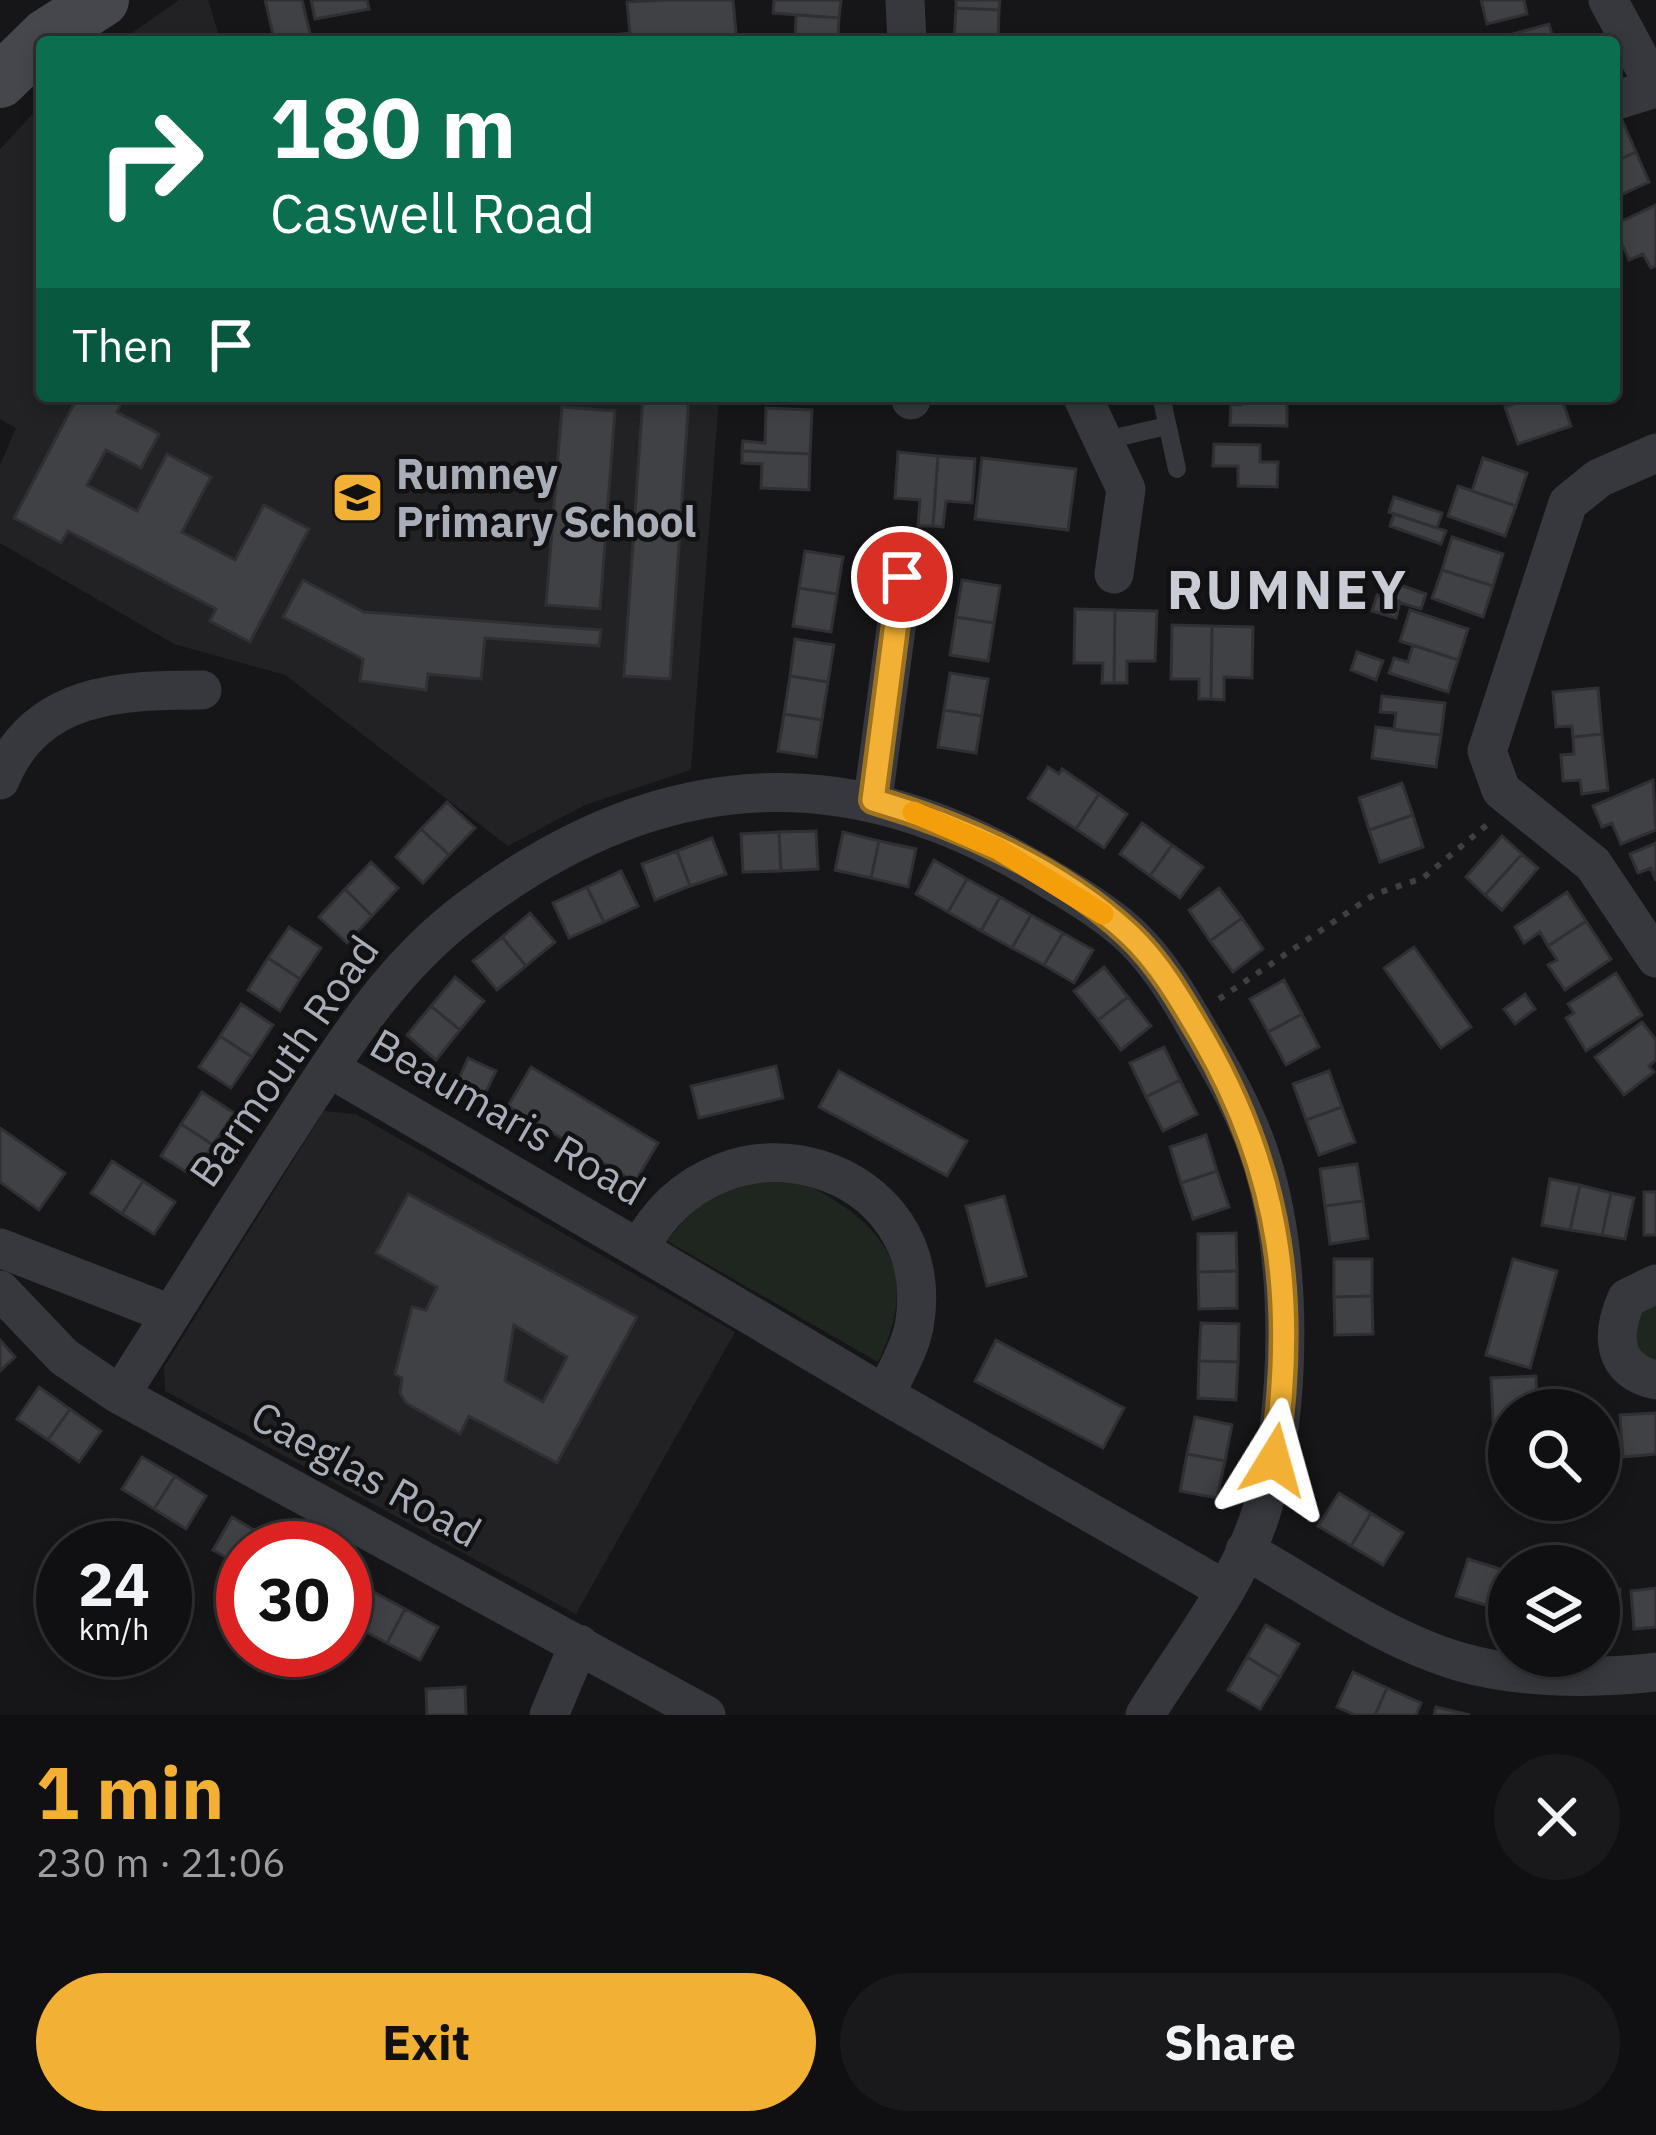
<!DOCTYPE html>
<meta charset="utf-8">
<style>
:root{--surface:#101012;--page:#19191b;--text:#f1f3f6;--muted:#9c9d9f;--line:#303032;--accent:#f2b134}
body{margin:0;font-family:"IBM Plex Sans",sans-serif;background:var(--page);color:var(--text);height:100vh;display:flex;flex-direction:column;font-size:45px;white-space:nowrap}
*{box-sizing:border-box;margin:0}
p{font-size:39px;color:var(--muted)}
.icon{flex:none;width:66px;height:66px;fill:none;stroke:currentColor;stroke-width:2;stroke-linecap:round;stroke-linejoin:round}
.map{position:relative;height:1715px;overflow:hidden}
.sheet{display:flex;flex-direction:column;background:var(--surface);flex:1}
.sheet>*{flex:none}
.banner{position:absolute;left:36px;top:36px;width:1584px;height:366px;border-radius:12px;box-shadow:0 6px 18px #0003,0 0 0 3px var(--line);background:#0b6e4f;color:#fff;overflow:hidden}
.controls{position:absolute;left:1488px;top:1389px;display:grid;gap:24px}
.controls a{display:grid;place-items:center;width:132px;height:132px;border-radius:50%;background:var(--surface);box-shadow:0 6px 18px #0003,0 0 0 3px var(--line);font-size:60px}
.speed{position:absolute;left:36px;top:1521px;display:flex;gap:24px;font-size:60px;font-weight:700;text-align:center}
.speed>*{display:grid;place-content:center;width:156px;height:156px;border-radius:50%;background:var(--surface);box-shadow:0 6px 18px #0003,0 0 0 3px var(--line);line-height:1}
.speed small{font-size:30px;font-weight:400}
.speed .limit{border:18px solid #d22;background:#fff;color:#111}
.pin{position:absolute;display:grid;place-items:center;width:102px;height:102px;color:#fff;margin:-51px;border:6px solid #fff;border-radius:50%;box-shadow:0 3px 12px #0007}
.me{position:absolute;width:132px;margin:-66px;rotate:8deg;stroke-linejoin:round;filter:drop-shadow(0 0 9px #0008)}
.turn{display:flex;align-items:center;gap:42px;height:252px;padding:0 36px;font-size:54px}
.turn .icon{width:156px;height:156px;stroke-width:2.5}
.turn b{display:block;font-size:84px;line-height:102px}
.then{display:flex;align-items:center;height:114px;padding:0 36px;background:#0003;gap:24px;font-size:45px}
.round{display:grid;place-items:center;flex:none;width:126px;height:126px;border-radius:63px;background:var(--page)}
.head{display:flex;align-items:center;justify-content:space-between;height:204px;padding:0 36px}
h1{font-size:72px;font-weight:700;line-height:90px;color:var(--accent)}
.button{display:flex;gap:24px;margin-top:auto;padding:24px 36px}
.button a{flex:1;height:138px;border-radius:72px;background:var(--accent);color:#111;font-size:48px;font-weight:700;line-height:138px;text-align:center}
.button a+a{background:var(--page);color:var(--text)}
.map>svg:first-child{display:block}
.built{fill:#222225}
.green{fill:#1e261f}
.building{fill:#404145;stroke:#303034;stroke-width:3;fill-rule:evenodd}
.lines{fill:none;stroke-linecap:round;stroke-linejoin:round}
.path{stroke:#3d3f44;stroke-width:6;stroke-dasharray:6 9;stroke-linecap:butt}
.lane{stroke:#37383d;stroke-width:18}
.street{stroke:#37383d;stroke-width:39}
.secondary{stroke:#45474d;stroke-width:54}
.route-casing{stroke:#9d7322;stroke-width:30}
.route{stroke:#f2b134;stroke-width:21}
.slow{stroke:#f59e0b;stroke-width:21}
.labels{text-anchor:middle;stroke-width:9;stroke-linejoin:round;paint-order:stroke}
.poi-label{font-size:42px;font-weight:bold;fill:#a8adb8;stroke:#111113;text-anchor:start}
.street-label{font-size:42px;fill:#a8adb8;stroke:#111113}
.district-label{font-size:54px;font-weight:bold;letter-spacing:3px;fill:#c9ccd4;stroke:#111113}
</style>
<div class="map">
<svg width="1656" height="1715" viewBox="0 0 1656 1715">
<rect width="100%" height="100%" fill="#161618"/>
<path class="built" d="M 179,0 L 208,0 L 221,42 L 119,42 Z
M 42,104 L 42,396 L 719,396 L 691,770 L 585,805 L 508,846 L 285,675 L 174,644 L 0,543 L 0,465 L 16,428 L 0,419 L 0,149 Z
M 324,1111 L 356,1114 L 735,1332 L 576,1614 L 165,1391 L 164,1367 Z"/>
<path class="green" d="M 800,1181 C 882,1222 924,1268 878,1362 L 667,1241 C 710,1186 734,1182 800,1181 Z
M 1656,1297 L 1656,1366 L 1637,1360 L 1629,1325 Z"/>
<path class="building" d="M 265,0 L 302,0 L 312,42 L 275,42 Z
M 311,0 L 367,0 L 369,9 L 315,19 Z
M 665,0 L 733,0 L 737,42 L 597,42 L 596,37 L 630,33 L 627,2 Z
M 774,0 L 841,0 L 839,18 L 773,13 Z
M 956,0 L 1000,0 L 999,10 L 956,8 Z
M 1481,0 L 1524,0 L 1527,14 L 1487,24 Z
M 956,8 L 999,10 L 998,42 L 954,42 Z
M 796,15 L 839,18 L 838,40 L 847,42 L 795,42 Z
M 1549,24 L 1554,42 L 1504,42 L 1502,37 Z
M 1623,122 L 1636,152 L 1614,162 L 1614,126 Z
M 1636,152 L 1649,182 L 1614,198 L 1614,162 Z
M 1656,205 L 1656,266 L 1651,268 L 1643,254 L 1629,260 L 1614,225 Z
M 78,396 L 125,396 L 117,412 L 159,434 L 141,468 L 106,450 L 87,485 L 137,511 L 167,454 L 211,477 L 182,532 L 235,560 L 264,505 L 309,529 L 250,642 L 210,621 L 216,609 L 68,531 L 61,543 L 14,518 Z
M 643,396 L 689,396 L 670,679 L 624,676 Z
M 768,396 L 816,396 L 816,402 L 767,400 Z
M 1241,396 L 1287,396 L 1287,426 L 1230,425 L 1231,405 L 1241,405 Z
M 1536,396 L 1561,396 L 1571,426 L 1518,444 L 1505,407 Z
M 562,407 L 615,411 L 600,609 L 546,605 Z
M 766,408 L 812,410 L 810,454 L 742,451 L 743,441 L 765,443 Z
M 1214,444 L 1260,445 L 1260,462 L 1278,462 L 1277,487 L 1238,486 L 1238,466 L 1213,466 Z
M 742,451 L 810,454 L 809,490 L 761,488 L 762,464 L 742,463 Z
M 898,452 L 938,456 L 933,526 L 918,526 L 920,500 L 895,498 Z
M 938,456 L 975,459 L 972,503 L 946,501 L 943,527 L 933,526 Z
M 982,458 L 1076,469 L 1068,530 L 975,519 Z
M 1483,458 L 1527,473 L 1516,506 L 1472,491 Z
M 1458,486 L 1516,506 L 1505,536 L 1448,516 Z
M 1394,497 L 1442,513 L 1437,528 L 1389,512 Z
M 1394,514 L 1446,531 L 1441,544 L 1390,526 Z
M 1452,537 L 1503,554 L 1493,586 L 1442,570 Z
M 805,551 L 843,557 L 837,594 L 799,588 Z
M 1442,570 L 1493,586 L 1483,617 L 1432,598 Z
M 303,580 L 364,612 L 601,630 L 599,646 L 485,638 L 481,679 L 428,674 L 426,690 L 360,681 L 363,659 L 283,617 Z
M 962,580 L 1000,586 L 994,623 L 956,617 Z
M 1400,585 L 1426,594 L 1421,609 L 1394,601 Z
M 799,588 L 837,594 L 831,632 L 793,626 Z
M 1377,595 L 1400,602 L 1396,618 L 1372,611 Z
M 1075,609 L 1115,610 L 1114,683 L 1102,683 L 1103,663 L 1074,663 Z
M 1115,610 L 1157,611 L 1155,661 L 1127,661 L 1127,683 L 1114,683 Z
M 1410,610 L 1468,629 L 1458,660 L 1400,641 Z
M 956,617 L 994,623 L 988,661 L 950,655 Z
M 1172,625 L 1212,626 L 1211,699 L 1199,699 L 1199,679 L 1171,679 Z
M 1212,626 L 1253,627 L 1252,678 L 1224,677 L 1224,700 L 1211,699 Z
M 795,639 L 834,645 L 828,682 L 790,676 Z
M 1413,645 L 1458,660 L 1448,692 L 1389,673 L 1394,658 L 1408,662 Z
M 1357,652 L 1383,661 L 1376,680 L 1351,670 Z
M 950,673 L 988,679 L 982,716 L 944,710 Z
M 790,676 L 828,682 L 822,720 L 784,714 Z
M 1598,688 L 1602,734 L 1573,737 L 1572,726 L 1556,727 L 1553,692 Z
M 1382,696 L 1445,703 L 1441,735 L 1394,730 L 1396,713 L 1380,712 Z
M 944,710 L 982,716 L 976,753 L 938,747 Z
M 784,714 L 822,720 L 816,757 L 778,751 Z
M 1376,727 L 1441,735 L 1436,767 L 1372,758 Z
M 1602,734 L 1608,790 L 1582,794 L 1580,780 L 1563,781 L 1561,755 L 1574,754 L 1573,737 Z
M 1048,767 L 1059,774 L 1062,769 L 1099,794 L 1076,829 L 1028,798 Z
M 1653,780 L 1656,830 L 1621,844 L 1612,823 L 1602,827 L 1593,806 Z
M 1402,783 L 1413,815 L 1369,830 L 1359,798 Z
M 1099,794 L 1127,814 L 1104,848 L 1076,829 Z
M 447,802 L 475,828 L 449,855 L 421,829 Z
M 1413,815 L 1423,847 L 1380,862 L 1369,830 Z
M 1142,823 L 1172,845 L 1150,876 L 1120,854 Z
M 421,829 L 449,855 L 423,883 L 396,857 Z
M 816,831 L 818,869 L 781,871 L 779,832 Z
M 779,832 L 781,871 L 743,872 L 741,834 Z
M 843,832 L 879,841 L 871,878 L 835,870 Z
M 1502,836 L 1522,854 L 1485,895 L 1466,877 Z
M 712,838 L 726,874 L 690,886 L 677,851 Z
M 879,841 L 916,849 L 908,887 L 871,878 Z
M 1656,843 L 1656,881 L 1651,868 L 1638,873 L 1630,854 Z
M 1172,845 L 1203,867 L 1180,898 L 1150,876 Z
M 677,851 L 690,886 L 655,900 L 642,864 Z
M 1522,854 L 1538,868 L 1502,910 L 1485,895 Z
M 934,860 L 967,879 L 948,912 L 916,894 Z
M 371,862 L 398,888 L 372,916 L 345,889 Z
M 621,871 L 638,906 L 604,922 L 587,887 Z
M 967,879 L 1000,897 L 981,931 L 948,912 Z
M 587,887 L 604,922 L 569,938 L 553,903 Z
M 1219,888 L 1242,918 L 1210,941 L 1189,910 Z
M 345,889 L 372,916 L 347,943 L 319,917 Z
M 1567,892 L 1586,921 L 1548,946 L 1540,932 L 1524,943 L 1515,927 Z
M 1000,897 L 1031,915 L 1012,948 L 981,931 Z
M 530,913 L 555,942 L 526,966 L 502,937 Z
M 1031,915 L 1063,933 L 1044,965 L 1012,948 Z
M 1242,918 L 1263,949 L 1233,972 L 1210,941 Z
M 1586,921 L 1611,959 L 1565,990 L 1548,965 L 1557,960 L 1548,946 Z
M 289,927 L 321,948 L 300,979 L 268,958 Z
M 1063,933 L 1093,950 L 1074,983 L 1044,965 Z
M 502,937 L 526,966 L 497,990 L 473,961 Z
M 1414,947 L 1471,1027 L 1441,1048 L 1384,968 Z
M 268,958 L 300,979 L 280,1011 L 248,990 Z
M 1104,967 L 1128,997 L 1098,1020 L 1074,991 Z
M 1616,973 L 1642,1015 L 1586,1051 L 1566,1018 L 1574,1013 L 1568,1004 Z
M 455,977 L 484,1001 L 460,1030 L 431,1006 Z
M 1284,980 L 1302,1014 L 1268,1032 L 1250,999 Z
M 1525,994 L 1535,1009 L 1515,1024 L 1504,1009 Z
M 1128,997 L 1151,1026 L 1121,1050 L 1098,1020 Z
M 241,1004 L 273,1025 L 252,1057 L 220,1036 Z
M 431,1006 L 460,1030 L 436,1060 L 407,1035 Z
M 1302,1014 L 1319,1047 L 1286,1065 L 1268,1032 Z
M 1642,1022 L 1656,1040 L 1656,1060 L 1649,1066 L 1654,1072 L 1624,1095 L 1595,1057 Z
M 220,1036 L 252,1057 L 231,1088 L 199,1067 Z
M 1164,1047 L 1180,1080 L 1146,1097 L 1130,1063 Z
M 468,1058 L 496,1071 L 484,1096 L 457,1083 Z
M 776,1066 L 783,1098 L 699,1118 L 691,1086 Z
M 531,1067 L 658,1143 L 635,1182 L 508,1106 Z
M 839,1071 L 967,1141 L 947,1176 L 819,1107 Z
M 1329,1071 L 1342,1107 L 1306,1120 L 1293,1084 Z
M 1180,1080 L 1197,1114 L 1163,1131 L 1146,1097 Z
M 202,1092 L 234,1113 L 213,1145 L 181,1124 Z
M 1342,1107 L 1355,1142 L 1319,1155 L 1306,1120 Z
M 181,1124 L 213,1145 L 193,1176 L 161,1156 Z
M 0,1128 L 65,1173 L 39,1210 L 0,1182 Z
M 1206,1135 L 1217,1171 L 1181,1183 L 1170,1147 Z
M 112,1161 L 143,1181 L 122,1214 L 91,1193 Z
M 1357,1164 L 1363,1201 L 1325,1206 L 1320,1169 Z
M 1217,1171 L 1229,1207 L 1193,1219 L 1181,1183 Z
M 1550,1179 L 1580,1185 L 1570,1230 L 1542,1225 Z
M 143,1181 L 175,1202 L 154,1234 L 122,1214 Z
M 1580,1185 L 1611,1193 L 1602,1235 L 1570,1230 Z
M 1644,1192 L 1656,1192 L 1656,1235 L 1644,1235 Z
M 1611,1193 L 1634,1198 L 1625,1239 L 1602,1235 Z
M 408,1194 L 637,1317 L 557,1463 L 469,1416 L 460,1434 L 406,1403 L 400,1393 L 402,1378 L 395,1374 L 412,1307 L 426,1310 L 437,1287 L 376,1253 ZM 514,1325 L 567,1357 L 543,1402 L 505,1381 Z
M 1004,1196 L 1026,1276 L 987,1286 L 966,1206 Z
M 1363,1201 L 1368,1238 L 1330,1244 L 1325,1206 Z
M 1236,1233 L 1237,1271 L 1198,1272 L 1198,1234 Z
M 1334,1259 L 1372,1259 L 1372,1296 L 1334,1297 Z
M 1513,1259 L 1557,1271 L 1530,1368 L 1486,1355 Z
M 1237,1271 L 1237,1308 L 1199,1309 L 1198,1272 Z
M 1372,1296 L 1373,1334 L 1335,1335 L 1334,1297 Z
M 1201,1323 L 1239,1324 L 1238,1362 L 1199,1361 Z
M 0,1340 L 15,1357 L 0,1371 Z
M 996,1340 L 1124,1408 L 1103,1448 L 975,1381 Z
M 1199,1361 L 1238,1362 L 1236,1400 L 1198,1398 Z
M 1536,1376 L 1537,1410 L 1509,1410 L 1509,1475 L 1496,1476 L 1491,1378 Z
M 39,1387 L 70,1409 L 48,1440 L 17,1419 Z
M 70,1409 L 101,1431 L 79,1462 L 48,1440 Z
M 1656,1413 L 1656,1454 L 1623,1457 L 1620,1415 Z
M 1195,1417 L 1232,1425 L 1225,1461 L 1187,1454 Z
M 1187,1454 L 1225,1461 L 1217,1498 L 1180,1491 Z
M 142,1457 L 175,1476 L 154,1509 L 122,1489 Z
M 175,1476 L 206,1496 L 186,1529 L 154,1509 Z
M 1339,1493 L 1371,1513 L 1351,1546 L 1318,1526 Z
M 1371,1513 L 1403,1533 L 1383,1565 L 1351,1546 Z
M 232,1517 L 264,1536 L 257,1548 L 243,1548 L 243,1567 L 213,1550 Z
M 264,1536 L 286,1548 L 257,1548 Z
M 1468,1559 L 1503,1570 L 1492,1607 L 1456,1596 Z
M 1503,1570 L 1509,1572 L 1509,1612 L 1492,1607 Z
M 345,1581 L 361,1590 L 345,1619 Z
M 1599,1587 L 1620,1589 L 1618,1627 L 1599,1626 Z
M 1656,1588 L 1656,1627 L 1634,1629 L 1631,1591 Z
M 372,1591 L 405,1609 L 387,1643 L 353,1625 Z
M 405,1609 L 438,1627 L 420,1660 L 387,1643 Z
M 1266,1625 L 1299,1644 L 1280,1677 L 1247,1657 Z
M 1247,1657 L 1280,1677 L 1260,1709 L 1228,1690 Z
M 1353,1672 L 1387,1688 L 1375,1715 L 1355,1715 L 1337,1707 Z
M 465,1687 L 466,1715 L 427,1715 L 426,1689 Z
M 1387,1688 L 1421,1703 L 1416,1715 L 1375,1715 Z
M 1436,1707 L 1470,1715 L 1434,1715 Z"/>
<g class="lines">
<path class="path" d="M 1219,999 L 1375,894 L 1423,878 L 1488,824"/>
<path class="lane" d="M 1161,396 L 1177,469
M 1106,440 L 1167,426"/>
<path class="street" d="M 905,0 L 907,42
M 1608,0 L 1656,89
M 1614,101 L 1655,88
M 1082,396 L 1126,489 L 1114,574
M 911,400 L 911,396
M 1656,453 L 1599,478 L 1568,503 L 1487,751 L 1501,790 L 1593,864 L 1656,958
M 0,780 C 36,692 121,690 202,690
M 873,799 L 903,577
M 329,1068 L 639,1249 C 721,1094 944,1165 914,1327 C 909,1351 895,1373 885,1395 L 1222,1588
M 0,1248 L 170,1314
M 639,1249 L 885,1395
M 1656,1284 L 1627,1298 C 1611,1334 1611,1370 1656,1380
M 0,1290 L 64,1357 L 120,1395 L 706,1715
M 120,1395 C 177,1306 232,1216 290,1127 C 342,1047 391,967 469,909 C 650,772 834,753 1029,867 C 1063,887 1100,908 1129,934 C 1158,961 1180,998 1199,1032 C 1223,1072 1247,1115 1261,1159 C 1293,1259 1292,1406 1263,1506 C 1242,1580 1185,1650 1145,1715
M 1245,1550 C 1313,1588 1385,1640 1461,1662 C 1520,1679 1595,1679 1656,1672
M 549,1715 L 579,1644"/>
<path class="secondary" d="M 0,81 L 46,36 L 102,0"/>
</g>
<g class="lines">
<defs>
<path id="route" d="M 902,577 L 873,800 C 962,826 1060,870 1129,934 C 1160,963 1182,1002 1203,1038 C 1282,1175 1297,1304 1274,1460"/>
</defs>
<use href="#route" class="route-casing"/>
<use href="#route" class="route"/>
<path class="slow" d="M 913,812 L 998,849 L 1103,914"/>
</g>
<defs>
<symbol id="school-square" viewBox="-11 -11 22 22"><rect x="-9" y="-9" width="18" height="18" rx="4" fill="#f2b134" stroke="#111113"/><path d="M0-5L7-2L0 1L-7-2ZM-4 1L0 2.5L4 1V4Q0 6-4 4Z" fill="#111"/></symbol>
</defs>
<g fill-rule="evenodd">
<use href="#school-square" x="328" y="468" width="59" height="59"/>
</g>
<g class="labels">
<g class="poi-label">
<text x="396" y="489">Rumney<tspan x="396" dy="48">Primary School</tspan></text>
</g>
<g class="street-label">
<text transform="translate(284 1061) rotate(-55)" y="15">Barmouth Road</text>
<text transform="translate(508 1117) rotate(30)" y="15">Beaumaris Road</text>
<text transform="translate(366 1474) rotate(29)" y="15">Caeglas Road</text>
</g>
<g class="district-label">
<text x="1288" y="609">RUMNEY</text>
</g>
</g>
</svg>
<div class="controls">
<a><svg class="icon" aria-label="search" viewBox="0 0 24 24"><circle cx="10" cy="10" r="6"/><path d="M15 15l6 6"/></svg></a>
<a><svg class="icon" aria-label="layers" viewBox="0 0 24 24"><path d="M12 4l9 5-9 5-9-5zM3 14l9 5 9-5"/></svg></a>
</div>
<div class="speed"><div>24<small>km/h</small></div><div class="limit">30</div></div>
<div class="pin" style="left:902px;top:577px;background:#d93025"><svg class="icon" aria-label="arrive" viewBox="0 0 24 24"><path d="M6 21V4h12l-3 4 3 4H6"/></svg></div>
<svg class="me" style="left:1274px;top:1460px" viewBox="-20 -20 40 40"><path d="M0-17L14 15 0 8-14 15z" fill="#f2b134" stroke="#fff" stroke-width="4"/></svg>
<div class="banner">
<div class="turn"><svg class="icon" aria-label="right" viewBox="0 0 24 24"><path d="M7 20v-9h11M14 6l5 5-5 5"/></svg><div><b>180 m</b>Caswell Road</div></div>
<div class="then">Then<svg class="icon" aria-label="arrive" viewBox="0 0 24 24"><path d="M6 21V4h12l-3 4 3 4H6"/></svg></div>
</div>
</div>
<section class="sheet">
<div class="head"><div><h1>1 min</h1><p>230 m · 21:06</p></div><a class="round"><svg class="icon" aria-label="close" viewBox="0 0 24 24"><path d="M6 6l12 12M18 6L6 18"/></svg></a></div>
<div class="button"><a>Exit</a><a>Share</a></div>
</section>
